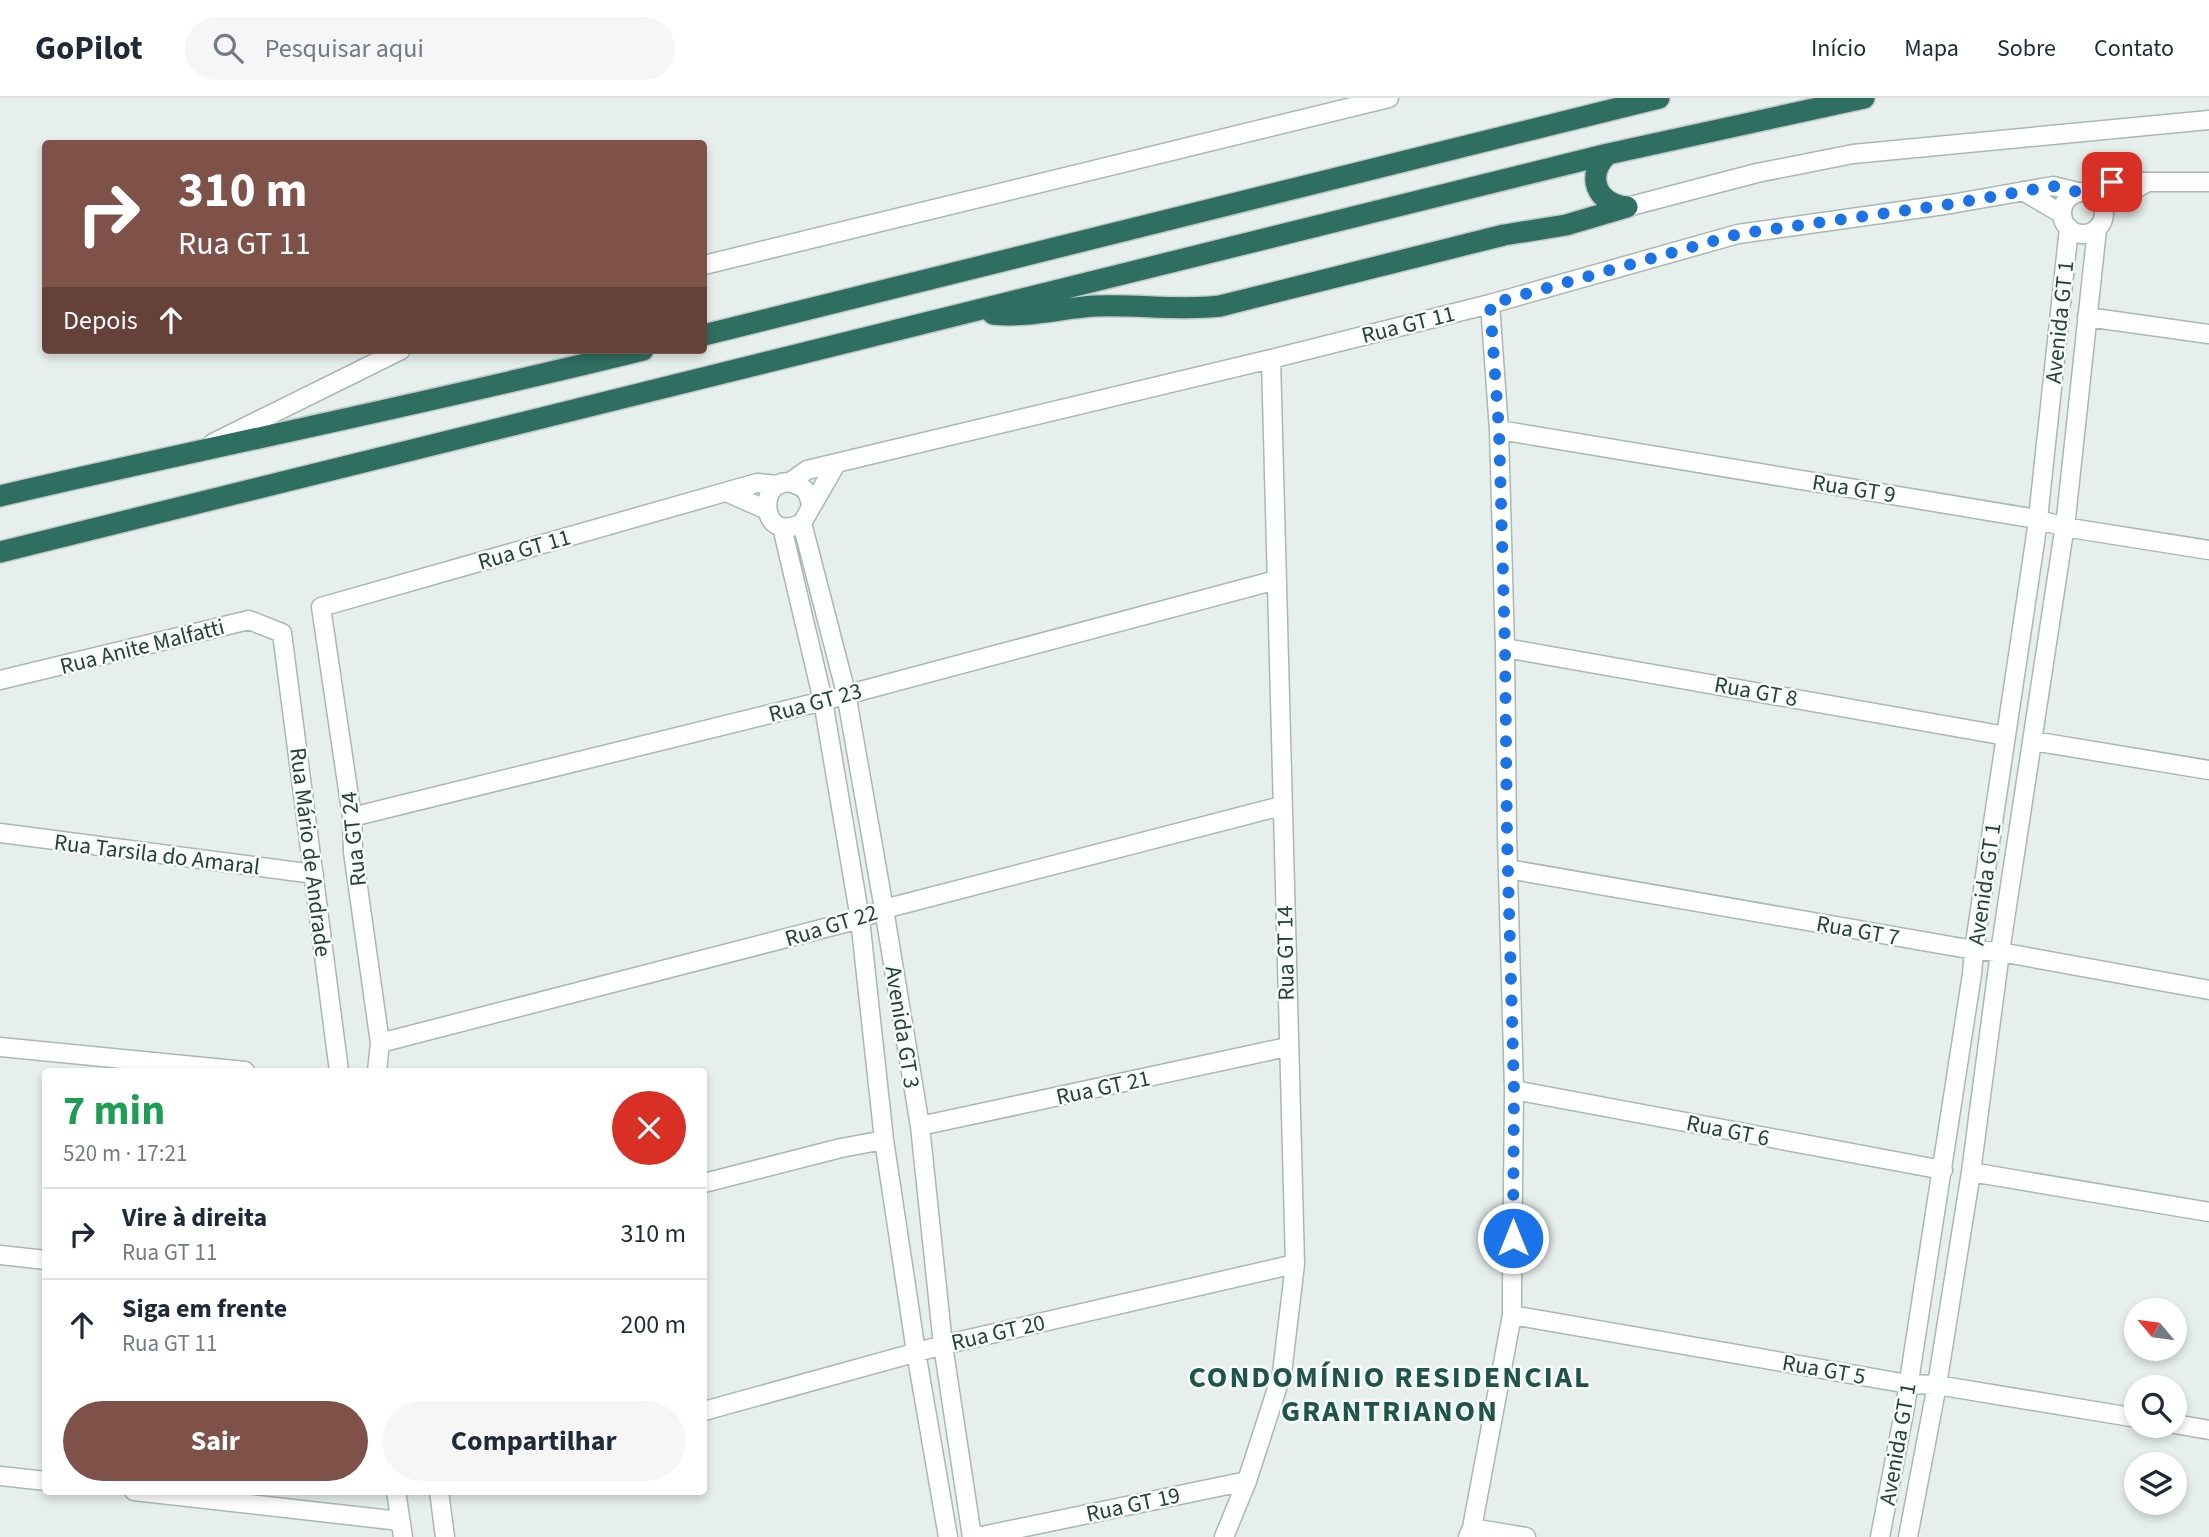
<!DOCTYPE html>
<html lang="pt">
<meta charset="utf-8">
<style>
:root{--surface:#fff;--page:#f6f6f7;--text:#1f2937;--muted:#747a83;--line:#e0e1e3;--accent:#7f5249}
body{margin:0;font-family:"Source Sans 3",sans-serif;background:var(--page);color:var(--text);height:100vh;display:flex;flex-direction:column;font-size:26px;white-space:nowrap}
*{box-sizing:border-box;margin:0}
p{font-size:23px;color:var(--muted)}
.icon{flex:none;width:38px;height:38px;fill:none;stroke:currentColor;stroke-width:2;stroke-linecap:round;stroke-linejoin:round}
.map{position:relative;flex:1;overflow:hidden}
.side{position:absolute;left:42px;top:970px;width:665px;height:427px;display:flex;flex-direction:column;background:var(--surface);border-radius:7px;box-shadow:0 4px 10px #0003}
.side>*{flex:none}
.hud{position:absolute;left:42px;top:42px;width:665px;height:214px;border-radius:7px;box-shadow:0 4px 10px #0003;background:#7f5249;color:#fff;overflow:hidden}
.needle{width:46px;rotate:299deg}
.tools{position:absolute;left:2124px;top:1200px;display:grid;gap:14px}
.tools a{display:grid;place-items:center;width:63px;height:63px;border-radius:50%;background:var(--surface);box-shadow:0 4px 10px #0003;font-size:35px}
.pin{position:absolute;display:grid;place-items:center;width:60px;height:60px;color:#fff;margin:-30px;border-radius:14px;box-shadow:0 4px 10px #0006}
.me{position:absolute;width:77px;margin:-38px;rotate:0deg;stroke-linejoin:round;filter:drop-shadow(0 0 5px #0008)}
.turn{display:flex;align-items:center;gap:24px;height:147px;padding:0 21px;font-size:32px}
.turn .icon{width:91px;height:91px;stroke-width:2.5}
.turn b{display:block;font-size:49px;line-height:60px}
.then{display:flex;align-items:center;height:66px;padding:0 21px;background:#0003;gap:14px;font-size:26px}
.round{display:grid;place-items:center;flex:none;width:74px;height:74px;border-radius:37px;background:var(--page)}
.head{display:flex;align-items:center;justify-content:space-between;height:119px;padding:0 21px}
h1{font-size:42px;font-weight:700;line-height:52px;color:#1e9e55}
.cta{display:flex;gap:14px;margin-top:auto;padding:14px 21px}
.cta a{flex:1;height:80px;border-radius:42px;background:var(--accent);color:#fff;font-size:28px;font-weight:700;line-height:80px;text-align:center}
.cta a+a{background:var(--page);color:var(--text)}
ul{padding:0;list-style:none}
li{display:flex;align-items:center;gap:21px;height:91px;padding:0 21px;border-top:2px solid var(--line)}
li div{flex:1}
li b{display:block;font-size:26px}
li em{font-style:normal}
header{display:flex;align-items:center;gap:42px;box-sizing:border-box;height:98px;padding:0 35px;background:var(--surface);border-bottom:2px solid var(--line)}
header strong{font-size:33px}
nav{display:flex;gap:38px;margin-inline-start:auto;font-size:24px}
.search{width:490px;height:63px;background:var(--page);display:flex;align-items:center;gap:18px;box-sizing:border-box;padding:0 24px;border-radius:38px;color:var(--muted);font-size:26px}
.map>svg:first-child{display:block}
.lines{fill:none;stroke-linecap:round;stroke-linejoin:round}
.street-casing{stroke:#a8b8b2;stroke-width:21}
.highway-casing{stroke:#c2cac8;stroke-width:24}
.street{stroke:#fff;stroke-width:18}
.highway{stroke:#2f6f62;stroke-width:21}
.route{stroke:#1a73e8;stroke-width:12;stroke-dasharray:0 21.6}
.labels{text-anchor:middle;stroke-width:5;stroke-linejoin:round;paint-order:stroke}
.street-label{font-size:23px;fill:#24423a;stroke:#f7fbf9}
.district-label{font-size:30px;font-weight:bold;letter-spacing:2px;fill:#1f5548;stroke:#f7fbf9}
</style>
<header>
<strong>GoPilot</strong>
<div class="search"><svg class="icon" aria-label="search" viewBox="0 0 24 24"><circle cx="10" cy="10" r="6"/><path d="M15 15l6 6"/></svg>Pesquisar aqui</div>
<nav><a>Início</a><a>Mapa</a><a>Sobre</a><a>Contato</a></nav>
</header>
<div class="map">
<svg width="2209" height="1439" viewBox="0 0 2209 1439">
<rect width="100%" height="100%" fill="#e6efeb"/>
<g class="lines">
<defs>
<path id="street" d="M 2023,93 L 2062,116
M 2088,94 L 2112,84 L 2209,84
M2062 115a21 21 0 1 1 42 0a21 21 0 1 1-42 0Z
M 1627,109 L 1757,75 L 1853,56 L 2209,22
M 2104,109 L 2146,85
M 704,167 L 1389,0
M 2087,219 L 2209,236
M 1499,332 L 2037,421 L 2064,429 L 2209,452
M 213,345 L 401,252
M 790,384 L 807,372 L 1271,261 L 1490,206 L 1738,136 L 1951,106 L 2053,88 L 2078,94
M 726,394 L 767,412
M 811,407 C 809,397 806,389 795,386 C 757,373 757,448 802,425 L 836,366
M 802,425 L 846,595 L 884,811 L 920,1028 L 943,1247 L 972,1439
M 782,429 L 823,603 L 860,821 L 884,1042 L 916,1254 L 948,1439
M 1505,550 L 2006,638
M 0,582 L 249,522 L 282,535 L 339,973
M 2033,643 L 2209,672
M 352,719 L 823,603 L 1276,482
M 0,735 L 314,776
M 1508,771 L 1974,852 L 2000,854 L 2209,892
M 380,945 L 860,821 L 884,811 L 1281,708
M 0,949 L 245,973
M 377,973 L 380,945 L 353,754 L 352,719 L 321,509 L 757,385 L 779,387
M 1514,992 L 1943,1072
M 920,1028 L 1287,949
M 1971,1074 L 2209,1114
M 704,1085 L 841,1050 L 884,1042
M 0,1157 L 46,1162
M 1512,1217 L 1908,1286 L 1937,1287 L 2137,1320
M 704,1313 L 943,1247 L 1295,1166
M 2175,1326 L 2209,1332
M 0,1378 L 46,1383
M 134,1393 L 400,1423
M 396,1393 L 403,1439
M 439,1393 L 445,1439
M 1472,1430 L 1526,1439
M 977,1439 L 1247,1383
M 1224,1439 L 1247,1383 L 1282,1275 L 1295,1166 L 1271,261
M 1468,1439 L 1472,1430 L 1512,1217 L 1512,1189 L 1514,992 L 1507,738 L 1505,550 L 1499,332 L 1490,206
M 1880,1439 L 1905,1309 L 1972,876 L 1974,852 L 2037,430 L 2069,130
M 1908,1439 L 1937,1287 L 1971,1074 L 2000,854 L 2066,420 L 2097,131"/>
<path id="highway" d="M 1608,56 C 1585,77 1596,106 1627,109
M 993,216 C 1028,220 1061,210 1095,208 C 1137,206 1178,213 1220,208 L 1504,137 L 1566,127 L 1627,109
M 704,237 L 1659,0
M 0,398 C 214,348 430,305 643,252
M 0,454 L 1608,56 L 1864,0"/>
</defs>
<use href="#street" class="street-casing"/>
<use href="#highway" class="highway-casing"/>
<use href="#street" class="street"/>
<use href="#highway" class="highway"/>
</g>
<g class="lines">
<path class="route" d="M 1513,1140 L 1514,992 L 1507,738 L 1505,550 L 1499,332 L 1490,206 L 1738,136 L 1951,106 L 2053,88 L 2078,94 L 2088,94 L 2112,84"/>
</g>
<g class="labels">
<g class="street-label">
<text transform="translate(2059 224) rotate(-84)" y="8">Avenida GT 1</text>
<text transform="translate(1408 226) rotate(-14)" y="8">Rua GT 11</text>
<text transform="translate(1854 390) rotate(9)" y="8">Rua GT 9</text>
<text transform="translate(524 451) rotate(-16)" y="8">Rua GT 11</text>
<text transform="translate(142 548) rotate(-14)" y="8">Rua Anite Malfatti</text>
<text transform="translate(1756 593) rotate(10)" y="8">Rua GT 8</text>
<text transform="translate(815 604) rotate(-15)" y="8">Rua GT 23</text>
<text transform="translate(353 741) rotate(-96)" y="8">Rua GT 24</text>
<text transform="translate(311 754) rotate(83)" y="8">Rua Mário de Andrade</text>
<text transform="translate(157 756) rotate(7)" y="8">Rua Tarsila do Amaral</text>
<text transform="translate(1984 786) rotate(-82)" y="8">Avenida GT 1</text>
<text transform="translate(831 827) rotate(-17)" y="8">Rua GT 22</text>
<text transform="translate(1858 832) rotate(10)" y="8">Rua GT 7</text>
<text transform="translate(1285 855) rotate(-91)" y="8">Rua GT 14</text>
<text transform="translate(903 929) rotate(81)" y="8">Avenida GT 3</text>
<text transform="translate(1103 989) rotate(-12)" y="8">Rua GT 21</text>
<text transform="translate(1728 1032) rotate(11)" y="8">Rua GT 6</text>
<text transform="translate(998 1234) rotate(-13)" y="8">Rua GT 20</text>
<text transform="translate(1824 1271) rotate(10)" y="8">Rua GT 5</text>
<text transform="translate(1897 1346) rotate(-80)" y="8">Avenida GT 1</text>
<text transform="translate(1133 1406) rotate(-12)" y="8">Rua GT 19</text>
</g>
<g class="district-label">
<text x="1390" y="1289">CONDOMÍNIO RESIDENCIAL<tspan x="1390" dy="34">GRANTRIANON</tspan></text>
</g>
</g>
</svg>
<div class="tools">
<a><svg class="needle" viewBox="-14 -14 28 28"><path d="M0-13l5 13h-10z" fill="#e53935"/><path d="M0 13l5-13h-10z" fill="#747a83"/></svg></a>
<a><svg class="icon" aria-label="search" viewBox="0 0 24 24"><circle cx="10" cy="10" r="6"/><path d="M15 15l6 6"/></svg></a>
<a><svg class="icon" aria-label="layers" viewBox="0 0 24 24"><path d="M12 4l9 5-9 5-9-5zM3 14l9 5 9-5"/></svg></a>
</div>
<div class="pin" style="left:2112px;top:84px;background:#d93025"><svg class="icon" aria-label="arrive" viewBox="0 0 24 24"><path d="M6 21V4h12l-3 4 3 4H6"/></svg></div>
<svg class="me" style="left:1513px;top:1140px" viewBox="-20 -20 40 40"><circle r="17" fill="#1a73e8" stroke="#fff" stroke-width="3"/><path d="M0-11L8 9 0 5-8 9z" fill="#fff"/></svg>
<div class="hud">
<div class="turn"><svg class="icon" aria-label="right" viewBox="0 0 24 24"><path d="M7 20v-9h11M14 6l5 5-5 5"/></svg><div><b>310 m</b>Rua GT 11</div></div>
<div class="then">Depois<svg class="icon" aria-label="ahead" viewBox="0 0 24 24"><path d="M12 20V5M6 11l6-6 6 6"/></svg></div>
</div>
<section class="side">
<div class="head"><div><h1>7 min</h1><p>520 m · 17:21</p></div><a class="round" style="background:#d93025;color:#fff"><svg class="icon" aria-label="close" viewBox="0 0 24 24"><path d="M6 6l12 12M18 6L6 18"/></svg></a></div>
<ul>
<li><svg class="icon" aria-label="right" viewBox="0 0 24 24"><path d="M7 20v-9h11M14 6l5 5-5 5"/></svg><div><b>Vire à direita</b><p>Rua GT 11</p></div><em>310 m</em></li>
<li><svg class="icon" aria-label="ahead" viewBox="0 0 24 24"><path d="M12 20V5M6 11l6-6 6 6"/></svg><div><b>Siga em frente</b><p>Rua GT 11</p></div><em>200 m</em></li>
</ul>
<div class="cta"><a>Sair</a><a>Compartilhar</a></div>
</section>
</div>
